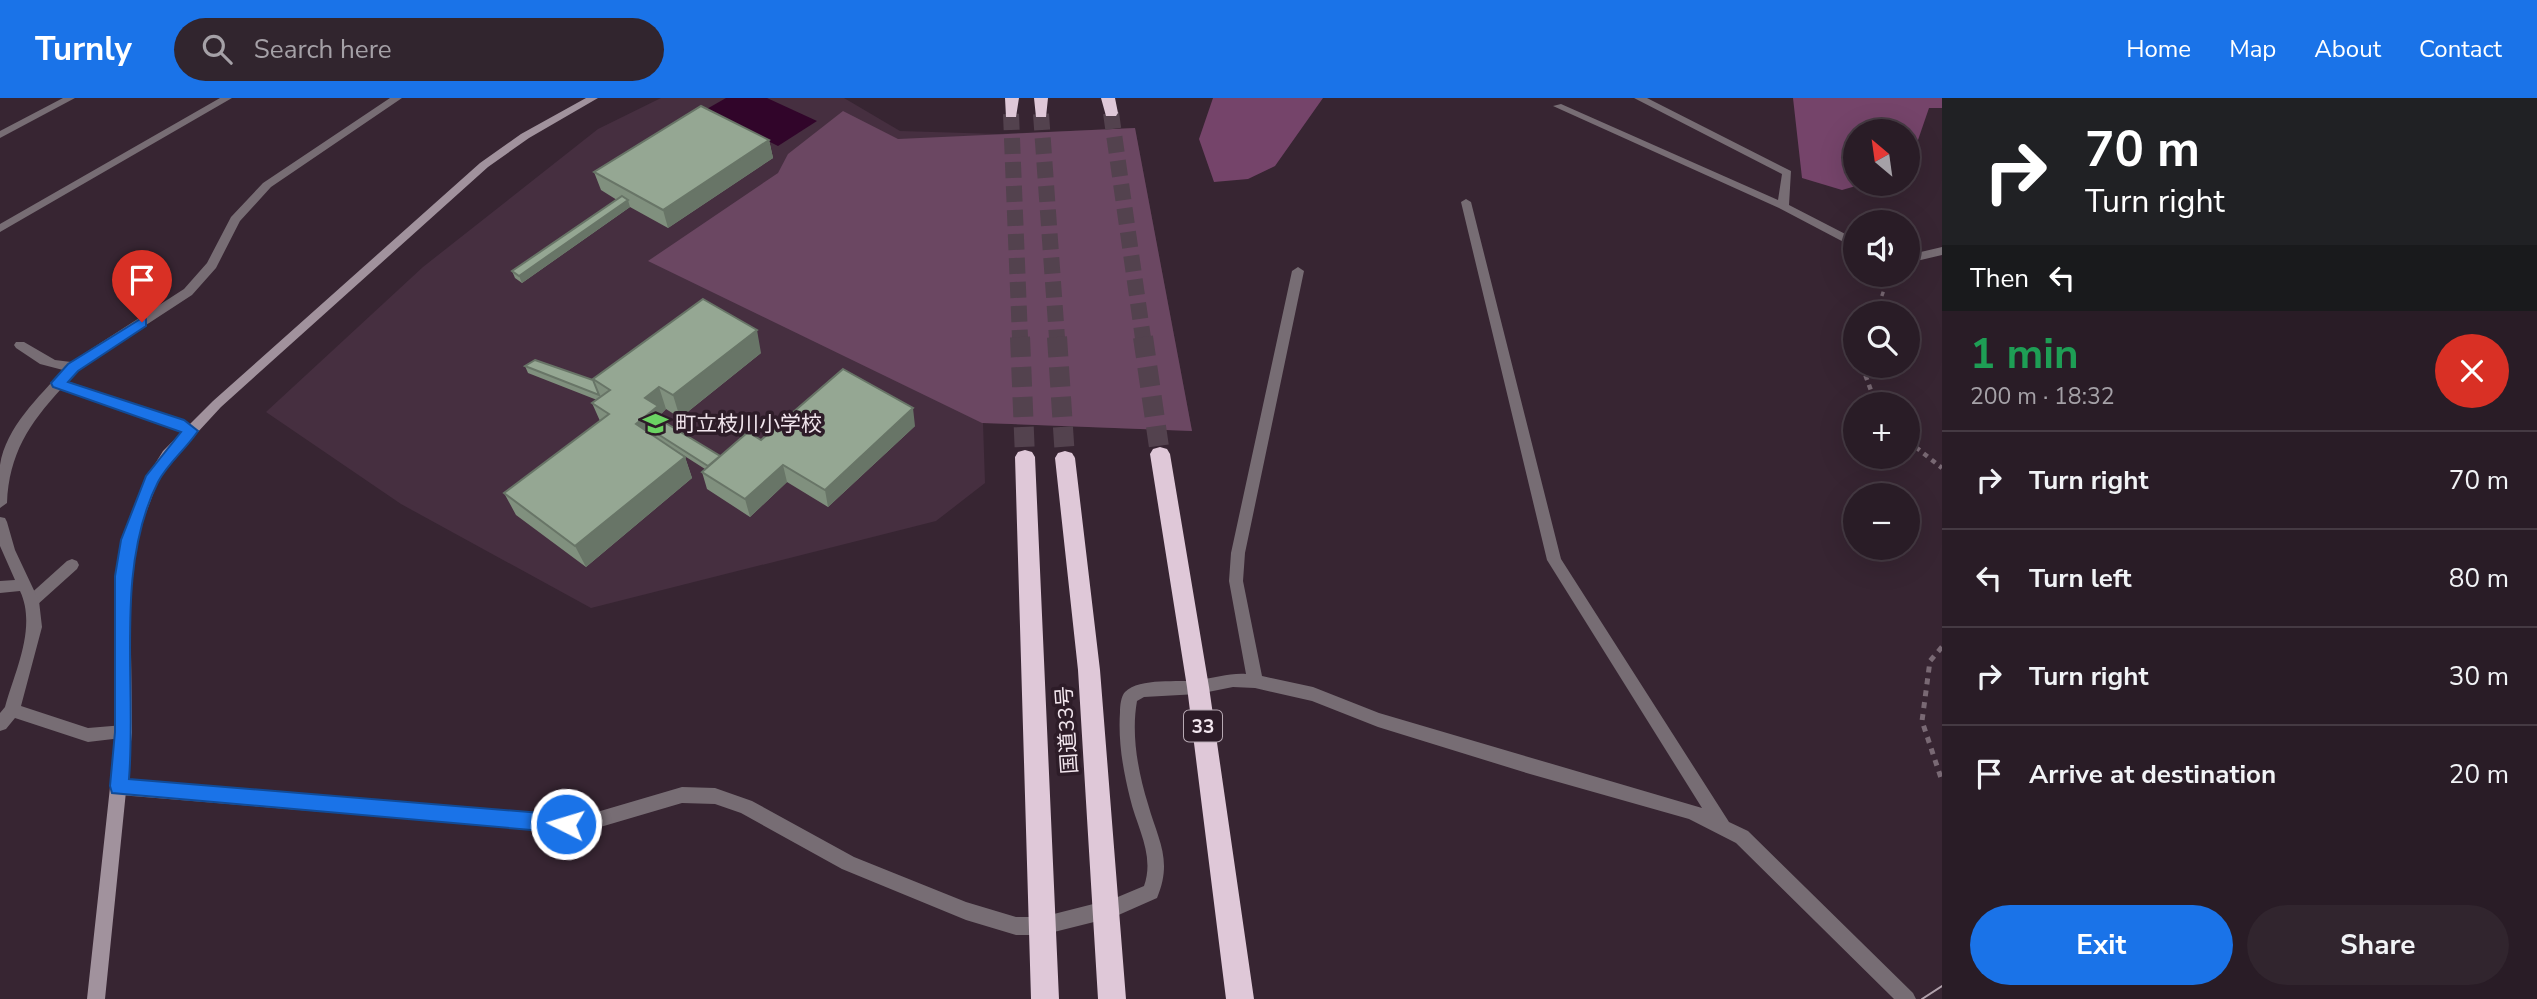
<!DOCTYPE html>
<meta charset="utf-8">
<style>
:root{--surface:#291c26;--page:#31252e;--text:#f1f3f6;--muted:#a5a1a7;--line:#453a43;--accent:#1a73e8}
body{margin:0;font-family:"Nunito Sans","Noto Sans JP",sans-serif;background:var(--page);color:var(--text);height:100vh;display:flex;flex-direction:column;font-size:26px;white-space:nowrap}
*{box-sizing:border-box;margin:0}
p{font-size:23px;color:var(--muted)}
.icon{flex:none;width:38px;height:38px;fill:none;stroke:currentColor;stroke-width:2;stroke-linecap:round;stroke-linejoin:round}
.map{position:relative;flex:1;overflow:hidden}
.details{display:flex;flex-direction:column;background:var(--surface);width:595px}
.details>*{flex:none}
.guide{background:#202124;color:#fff;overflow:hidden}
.needle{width:46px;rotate:331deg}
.buttons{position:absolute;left:1843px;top:21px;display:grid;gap:14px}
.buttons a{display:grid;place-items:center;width:77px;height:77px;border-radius:50%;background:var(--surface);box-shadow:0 7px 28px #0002,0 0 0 2px var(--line);font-size:35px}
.pin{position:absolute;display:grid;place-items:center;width:60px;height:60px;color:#fff;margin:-72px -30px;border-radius:50% 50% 50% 0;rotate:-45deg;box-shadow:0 0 7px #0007}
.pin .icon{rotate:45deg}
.me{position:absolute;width:77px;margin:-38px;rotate:275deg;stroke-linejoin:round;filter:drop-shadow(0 0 5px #0008)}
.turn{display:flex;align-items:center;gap:24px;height:147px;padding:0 28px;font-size:32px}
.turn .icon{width:91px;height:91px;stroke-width:2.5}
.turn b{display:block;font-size:49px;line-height:60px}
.then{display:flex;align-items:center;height:66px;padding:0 28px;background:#0003;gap:14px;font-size:26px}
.round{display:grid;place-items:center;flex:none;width:74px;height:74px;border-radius:37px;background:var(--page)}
.summary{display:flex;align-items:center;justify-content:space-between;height:119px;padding:0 28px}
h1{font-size:42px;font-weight:700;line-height:52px;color:#1e9e55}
.action{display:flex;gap:14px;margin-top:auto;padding:14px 28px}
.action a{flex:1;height:80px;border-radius:42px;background:var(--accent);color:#fff;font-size:28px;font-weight:700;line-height:80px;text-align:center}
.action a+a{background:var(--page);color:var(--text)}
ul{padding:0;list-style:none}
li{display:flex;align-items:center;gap:21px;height:98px;padding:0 28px;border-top:2px solid var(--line)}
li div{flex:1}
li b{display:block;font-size:26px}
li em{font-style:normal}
header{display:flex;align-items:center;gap:42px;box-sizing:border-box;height:98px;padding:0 35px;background:var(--accent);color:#fff}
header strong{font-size:33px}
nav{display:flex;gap:38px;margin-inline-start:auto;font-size:24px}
.search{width:490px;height:63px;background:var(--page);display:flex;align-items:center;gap:18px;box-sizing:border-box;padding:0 24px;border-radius:38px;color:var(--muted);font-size:26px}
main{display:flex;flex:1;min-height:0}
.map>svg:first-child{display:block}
.built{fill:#462f40}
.green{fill:#6b4762}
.forest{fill:#75446a}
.water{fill:#31052a}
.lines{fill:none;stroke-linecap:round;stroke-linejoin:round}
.highway-tunnel-far1{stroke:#53424e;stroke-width:16;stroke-dasharray:16 8;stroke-linecap:butt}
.highway-tunnel{stroke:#53424e;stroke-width:20;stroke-dasharray:20 10;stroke-linecap:butt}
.path-far2{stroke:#796974;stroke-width:3.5;stroke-dasharray:4.5 4.5;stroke-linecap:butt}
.path-far1{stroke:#796974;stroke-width:4.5;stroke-dasharray:5 5;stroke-linecap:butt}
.path{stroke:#796974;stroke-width:5;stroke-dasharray:6 6;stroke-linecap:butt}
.lane{fill:#776d74;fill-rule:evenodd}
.street{fill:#776d74;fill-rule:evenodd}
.secondary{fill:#a1929d;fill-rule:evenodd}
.highway{fill:#dfc8d8;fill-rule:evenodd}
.tram{stroke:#b0a1ab;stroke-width:2}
.wall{fill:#80907e}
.shaded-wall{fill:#687567}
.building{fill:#95a793;stroke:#687567;stroke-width:2}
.route{fill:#1a73e8;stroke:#114b97;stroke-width:2}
.labels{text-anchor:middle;stroke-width:7;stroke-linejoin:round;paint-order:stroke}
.shield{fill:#2d1c28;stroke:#b7a9b3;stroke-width:2}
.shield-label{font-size:19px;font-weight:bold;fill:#f2e6ee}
.poi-label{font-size:21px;fill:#f2e6ee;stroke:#2d1c28;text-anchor:start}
.street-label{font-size:21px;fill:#f2e6ee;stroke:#2d1c28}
</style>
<header>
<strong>Turnly</strong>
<div class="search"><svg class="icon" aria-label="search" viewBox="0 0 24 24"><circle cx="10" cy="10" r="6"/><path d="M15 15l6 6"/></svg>Search here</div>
<nav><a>Home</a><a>Map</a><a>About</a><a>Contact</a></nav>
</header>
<main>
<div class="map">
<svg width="1942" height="901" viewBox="0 0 1942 901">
<rect width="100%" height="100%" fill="#372532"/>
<path class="built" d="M 661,0 L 844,0 L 900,33 L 998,36 L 1135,30 L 1192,333 L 983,325 L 985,385 L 936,423 L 591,510 L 401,406 L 266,314 L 423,169 L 598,31 Z"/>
<path class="green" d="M 843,13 L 898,41 L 1135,30 L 1192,333 L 982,325 L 648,163 L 778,75 L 788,56 Z"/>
<path class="forest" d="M 1213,0 L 1323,0 L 1275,68 L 1248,81 L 1214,84 L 1199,41 Z
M 1793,0 L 1942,0 L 1942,10 L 1929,10 L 1918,42 L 1908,51 L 1908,33 L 1855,33 L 1855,86 L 1863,86 L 1842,92 L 1802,80 Z"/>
<path class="water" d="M 726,0 L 767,0 L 817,23 L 778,48 L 705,12 Z"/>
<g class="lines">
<path class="highway-tunnel-far1" d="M 1111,15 L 1143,240
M 1011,16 L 1020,240
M 1041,16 L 1057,240"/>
<path class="highway-tunnel" d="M 1020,239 L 1025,359
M 1057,239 L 1065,360
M 1143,239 L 1160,356"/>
<path class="path-far2" d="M 1876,215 L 1889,177"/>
<path class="path-far1" d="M 1862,268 L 1876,306
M 1908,343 L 1942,370"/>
<path class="path" d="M 1942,549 L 1930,563 L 1922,623 L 1942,683"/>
<path class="lane" d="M 72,461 L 77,463 L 79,467 L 77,471 L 37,507 L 32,509 L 27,507 L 25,503 L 27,499 L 67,463 Z"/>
<path class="street" d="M 63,0 L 75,0 L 0,40 L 0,33 Z
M 220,0 L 232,0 L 0,134 L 0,126 Z
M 390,0 L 402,0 L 271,89 L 240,123 L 216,170 L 192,197 L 77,272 L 67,283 L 184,323 L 196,333 L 195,336 L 185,336 L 174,329 L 61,291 C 29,326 9,356 7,405 L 0,410 C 0,396 0,380 0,367 C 6,329 39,299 63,272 L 40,266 L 16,250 L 14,247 L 16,244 L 24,244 L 55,262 L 71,264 L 184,191 L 207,165 L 231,119 L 263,85 Z
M 1634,0 L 1647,0 L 1791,73 L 1789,107 L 1855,141 L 1855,150 L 1779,110 L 1553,8 L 1561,6 L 1778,102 L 1782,76 Z
M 1466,101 L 1471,104 L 1561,461 L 1729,724 L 1748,733 L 1913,895 L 1916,901 L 1894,901 L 1736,745 L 1689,721 L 1530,676 L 1378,629 L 1312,603 L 1255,590 L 1233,589 L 1198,596 L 1144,599 L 1137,603 C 1131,636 1138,674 1148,706 C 1158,742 1173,762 1157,800 L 1114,819 L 1042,837 L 1016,837 L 966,822 L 842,771 L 741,715 L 715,706 L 682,705 L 597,730 L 566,734 L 119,697 L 113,694 L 111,689 L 113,684 L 119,681 L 566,718 L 597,714 L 682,689 L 715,690 L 752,703 L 854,759 L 966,804 L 1016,819 L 1042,819 L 1113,801 L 1144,788 C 1155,757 1137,730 1130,700 C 1123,672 1118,643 1120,614 C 1120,608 1121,598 1125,594 C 1140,579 1179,585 1198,582 C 1215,580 1229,575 1246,576 L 1229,483 L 1231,455 L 1292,173 L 1298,169 L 1304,173 L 1245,455 L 1243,483 L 1262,578 L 1313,589 L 1379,615 L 1702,710 L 1547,462 L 1461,104 Z
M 1942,149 L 1942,157 L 1908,165 L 1908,157 Z
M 0,419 L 5,420 L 7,424 L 15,452 L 39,503 L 42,529 L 21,608 L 88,630 L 124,627 L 130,629 L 132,634 L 130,639 L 88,644 L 15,620 L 6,631 L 0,633 L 0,615 L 5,609 C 15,573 37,529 20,493 L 0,495 L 0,483 L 15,482 L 0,448 Z"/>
<path class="secondary" d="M 586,0 L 598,0 L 529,40 L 488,69 L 221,309 L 173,361 L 158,383 L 136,441 L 130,478 L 132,634 L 105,901 L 87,901 L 116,634 L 116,478 L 122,441 L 145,382 L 163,353 L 213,303 L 480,65 L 521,36 Z"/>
<path class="highway" d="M 1005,0 L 1019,0 L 1016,19 L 1006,19 Z
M 1034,0 L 1048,0 L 1046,19 L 1036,19 Z
M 1101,0 L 1115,0 L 1118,15 L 1116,18 L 1106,18 Z
M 1160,349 L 1167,351 L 1170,356 L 1209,589 L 1254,901 L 1226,901 L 1187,589 L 1150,356 L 1153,351 Z
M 1025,352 L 1032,354 L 1035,359 L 1059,901 L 1031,901 L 1015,359 L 1018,354 Z
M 1065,353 L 1072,355 L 1075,360 L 1100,572 L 1126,901 L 1098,901 L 1078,572 L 1055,360 L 1058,355 Z"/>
<path class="tram" d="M 1922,901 L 1942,888"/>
</g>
<path class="wall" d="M 769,42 L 773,60 L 668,130 L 630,109 L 522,185 L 515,180 L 512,173 L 617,102 L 601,92 L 594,74 Z
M 761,255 L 680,320 L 666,311 L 661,316 L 664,324 L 720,358 L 761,342 L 915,328 L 828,409 L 787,384 L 750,419 L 707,391 L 702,374 L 705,371 L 672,350 L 685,359 L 692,380 L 586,469 L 516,417 L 504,395 L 600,323 L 592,305 L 597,302 L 528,275 L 525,268 L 593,282 L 593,281 Z"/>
<path class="shaded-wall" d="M 769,42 L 773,60 L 668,130 L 663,112 Z
M 628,102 L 630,109 L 522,185 L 519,178 Z
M 757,232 L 761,255 L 680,320 L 673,297 Z
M 659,289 L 666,311 L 661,316 L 666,331 L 653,333 L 655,339 L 636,326 L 645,300 Z
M 913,310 L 915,328 L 828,409 L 825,392 Z
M 685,359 L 692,380 L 586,469 L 575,448 Z
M 783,367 L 787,384 L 750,419 L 745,401 Z"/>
<path class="building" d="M 701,8 L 769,42 L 663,112 L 594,74 Z
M 622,98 L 628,102 L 519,178 L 512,173 Z
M 703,201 L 757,232 L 673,297 L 659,289 L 645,300 L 658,308 L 636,326 L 685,359 L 575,448 L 504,395 L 609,316 L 592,305 L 610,292 L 593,281 Z
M 535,262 L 593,282 L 599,297 L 525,268 Z
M 843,271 L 913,310 L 825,392 L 783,367 L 745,401 L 702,374 L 748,334 L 761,342 Z
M 664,324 L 720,358 L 708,368 L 653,333 Z"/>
<path class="route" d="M 142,220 L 146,221 L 146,228 L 78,273 L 68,284 L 184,322 L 198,333 C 186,351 168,365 158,384 C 114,471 137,585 129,681 L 566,717 L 573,720 L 575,726 L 573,732 L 566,735 L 112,695 L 110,688 L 115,634 L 115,478 L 121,442 L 146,378 L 181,334 L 53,289 L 51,285 L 68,266 Z"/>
<defs>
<symbol id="school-bare" viewBox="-9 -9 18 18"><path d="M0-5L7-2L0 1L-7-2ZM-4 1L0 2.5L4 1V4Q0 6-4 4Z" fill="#6bd363" stroke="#2d1c28" stroke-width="2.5" paint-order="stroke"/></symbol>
</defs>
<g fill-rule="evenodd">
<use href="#school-bare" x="638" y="308" width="35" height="35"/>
</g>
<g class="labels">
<rect class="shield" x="1184" y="612.5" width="38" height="31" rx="5"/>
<g class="shield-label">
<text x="1203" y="635">33</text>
</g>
<g class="poi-label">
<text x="675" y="333">町立枝川小学校</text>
</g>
<g class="street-label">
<text transform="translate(1067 632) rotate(-94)" y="7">国道33号</text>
</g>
</g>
</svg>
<div class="buttons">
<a><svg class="needle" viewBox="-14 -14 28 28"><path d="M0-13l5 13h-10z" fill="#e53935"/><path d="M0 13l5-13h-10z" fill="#a5a1a7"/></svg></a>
<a><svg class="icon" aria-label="sound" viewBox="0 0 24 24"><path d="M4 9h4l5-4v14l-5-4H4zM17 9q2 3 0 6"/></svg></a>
<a><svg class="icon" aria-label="search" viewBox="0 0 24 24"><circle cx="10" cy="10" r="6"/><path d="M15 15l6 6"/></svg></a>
<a>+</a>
<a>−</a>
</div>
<div class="pin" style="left:142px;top:224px;background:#d93025"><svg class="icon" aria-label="arrive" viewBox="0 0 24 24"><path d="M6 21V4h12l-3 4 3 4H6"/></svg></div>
<svg class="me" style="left:566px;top:726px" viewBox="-20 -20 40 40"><circle r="17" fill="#1a73e8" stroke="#fff" stroke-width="3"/><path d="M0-11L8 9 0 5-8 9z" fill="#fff"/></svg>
</div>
<section class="details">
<div class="guide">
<div class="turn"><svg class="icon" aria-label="right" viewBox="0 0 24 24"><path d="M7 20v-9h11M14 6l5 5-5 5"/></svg><div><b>70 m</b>Turn right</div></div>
<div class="then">Then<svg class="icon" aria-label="left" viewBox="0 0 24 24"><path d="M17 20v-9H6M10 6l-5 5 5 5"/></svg></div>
</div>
<div class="summary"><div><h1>1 min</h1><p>200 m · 18:32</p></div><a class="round" style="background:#d93025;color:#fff"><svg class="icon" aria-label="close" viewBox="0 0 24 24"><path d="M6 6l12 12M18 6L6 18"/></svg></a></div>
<ul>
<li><svg class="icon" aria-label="right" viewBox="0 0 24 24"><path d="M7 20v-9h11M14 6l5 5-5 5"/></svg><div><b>Turn right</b></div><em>70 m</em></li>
<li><svg class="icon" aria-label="left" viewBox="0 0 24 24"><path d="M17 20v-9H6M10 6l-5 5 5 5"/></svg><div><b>Turn left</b></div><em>80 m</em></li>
<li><svg class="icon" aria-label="right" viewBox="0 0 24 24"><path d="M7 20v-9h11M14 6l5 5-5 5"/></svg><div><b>Turn right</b></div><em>30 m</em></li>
<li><svg class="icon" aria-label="arrive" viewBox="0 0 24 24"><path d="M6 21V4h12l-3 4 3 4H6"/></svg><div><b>Arrive at destination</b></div><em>20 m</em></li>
</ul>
<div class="action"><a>Exit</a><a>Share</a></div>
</section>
</main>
